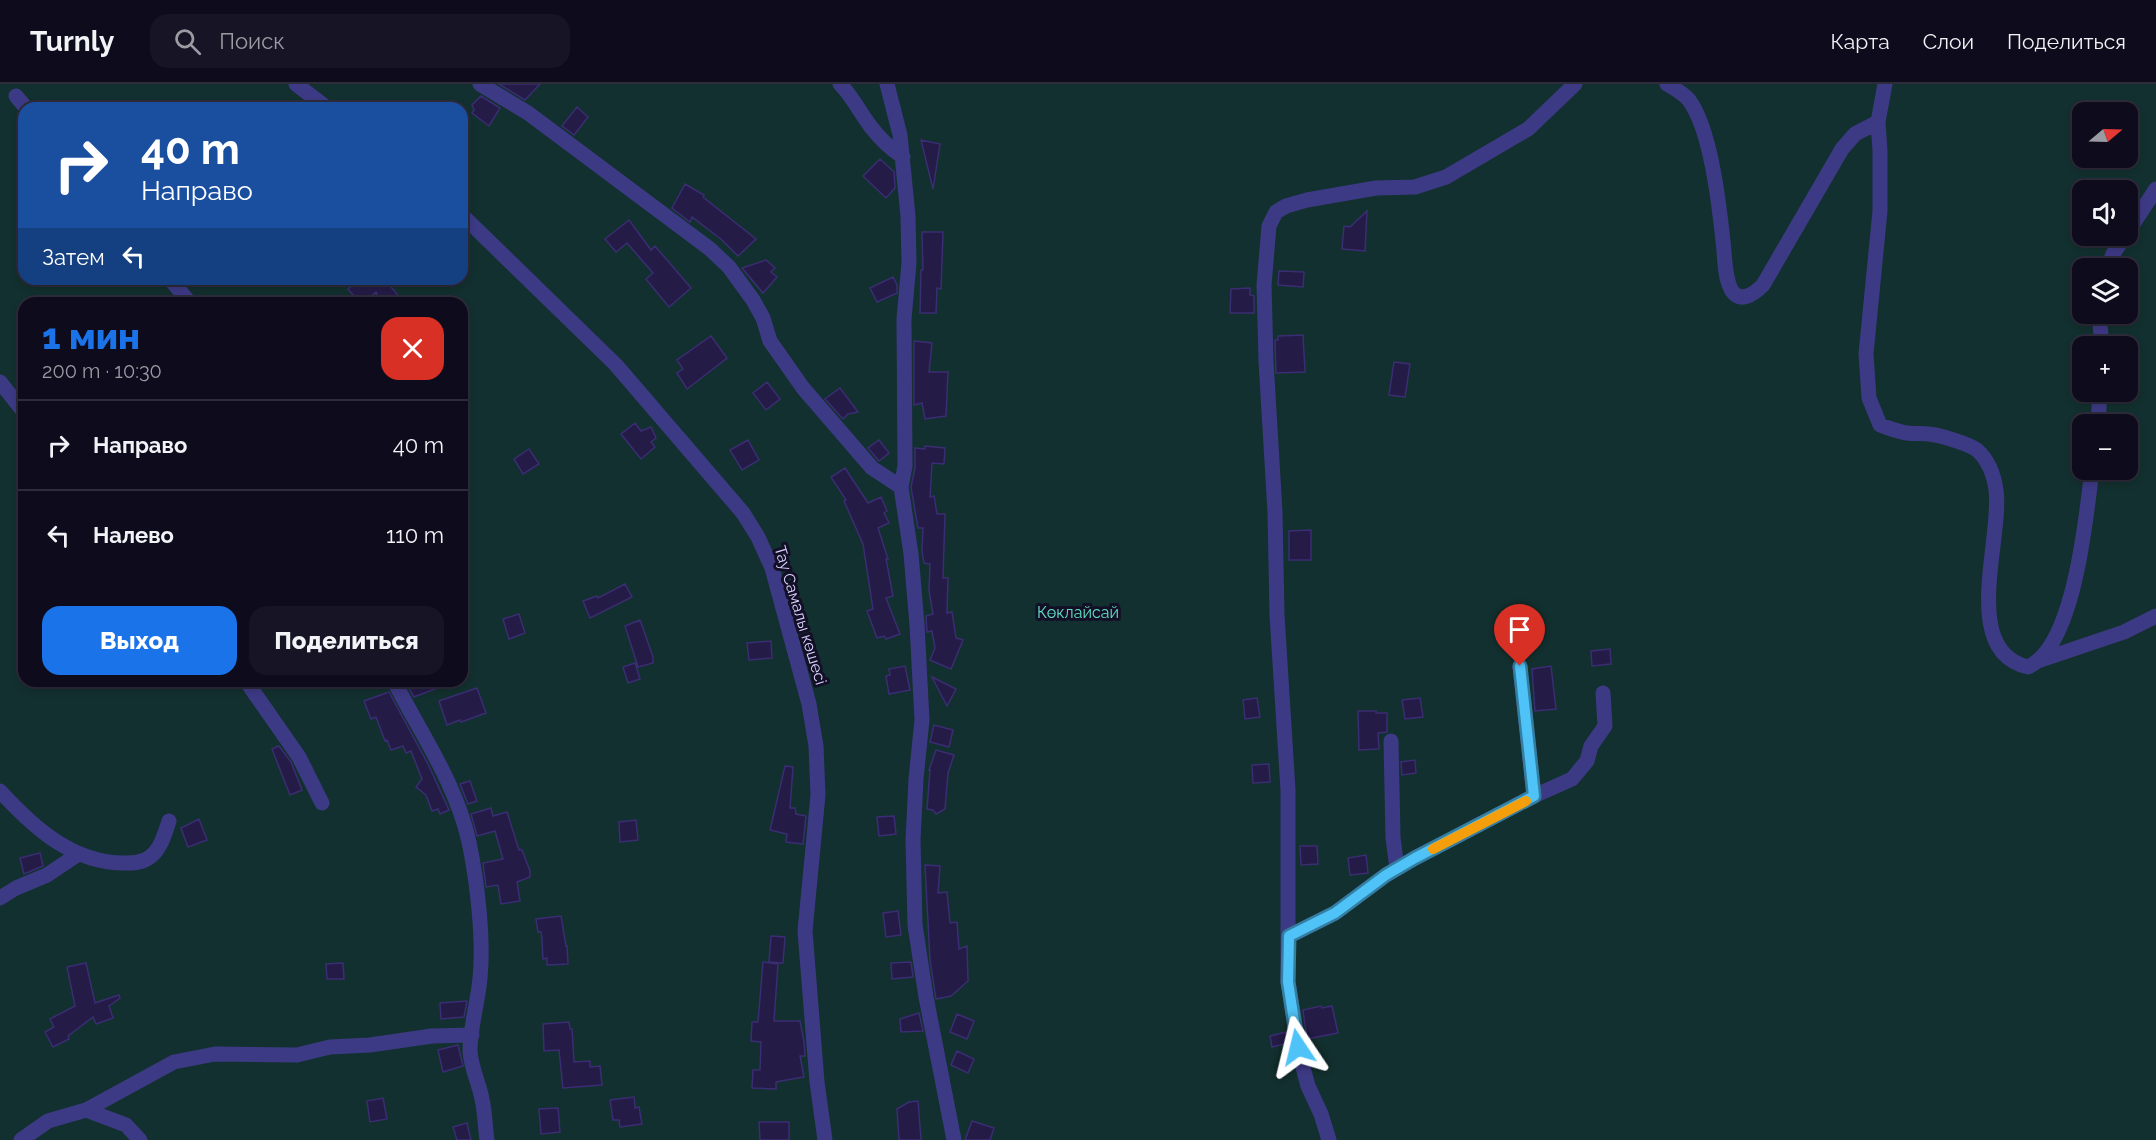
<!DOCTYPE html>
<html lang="ru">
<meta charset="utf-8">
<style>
:root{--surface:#0e0b1c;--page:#171425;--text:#f1f3f6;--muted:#9b9ba3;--line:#2e2b3b;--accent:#1a73e8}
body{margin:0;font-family:Raleway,sans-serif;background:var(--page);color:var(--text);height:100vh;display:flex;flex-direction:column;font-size:22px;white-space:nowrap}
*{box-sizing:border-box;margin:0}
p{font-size:20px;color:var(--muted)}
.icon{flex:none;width:33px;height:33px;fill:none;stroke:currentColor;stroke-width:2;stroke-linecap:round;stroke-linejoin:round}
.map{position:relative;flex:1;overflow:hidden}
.sheet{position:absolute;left:18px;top:213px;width:450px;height:390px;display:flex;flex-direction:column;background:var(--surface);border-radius:18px;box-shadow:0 3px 9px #0003,0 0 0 2px var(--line)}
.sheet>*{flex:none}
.banner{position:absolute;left:18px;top:18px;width:450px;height:183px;border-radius:18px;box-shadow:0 3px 9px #0003,0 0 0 2px var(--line);background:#1a4fa0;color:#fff;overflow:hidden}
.needle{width:39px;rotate:71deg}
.tools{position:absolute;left:2072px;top:18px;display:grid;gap:12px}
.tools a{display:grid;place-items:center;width:66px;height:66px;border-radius:12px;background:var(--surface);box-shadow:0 3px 9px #0003,0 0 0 2px var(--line);font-size:30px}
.pin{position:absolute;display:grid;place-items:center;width:51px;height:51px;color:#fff;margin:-62px -26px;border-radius:50% 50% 50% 0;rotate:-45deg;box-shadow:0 0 6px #0007}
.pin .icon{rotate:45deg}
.me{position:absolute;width:66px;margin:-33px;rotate:350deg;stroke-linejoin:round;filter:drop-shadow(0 0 4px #0008)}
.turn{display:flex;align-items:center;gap:21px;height:126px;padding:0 24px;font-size:27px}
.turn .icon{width:78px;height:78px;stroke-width:2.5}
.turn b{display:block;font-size:42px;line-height:51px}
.then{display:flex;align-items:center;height:57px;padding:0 24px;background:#0003;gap:12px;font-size:22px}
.round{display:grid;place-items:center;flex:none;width:63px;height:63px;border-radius:18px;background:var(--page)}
.summary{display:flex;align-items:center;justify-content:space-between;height:102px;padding:0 24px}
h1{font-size:36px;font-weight:800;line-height:45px;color:var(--accent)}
.button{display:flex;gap:12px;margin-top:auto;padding:12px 24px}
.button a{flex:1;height:69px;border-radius:18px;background:var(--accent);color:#fff;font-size:24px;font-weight:800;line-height:69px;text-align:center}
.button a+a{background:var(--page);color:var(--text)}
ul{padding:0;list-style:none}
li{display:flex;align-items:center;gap:18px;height:90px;padding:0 24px;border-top:2px solid var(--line)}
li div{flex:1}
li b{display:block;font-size:22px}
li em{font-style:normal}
header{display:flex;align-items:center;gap:36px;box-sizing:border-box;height:84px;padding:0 30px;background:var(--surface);border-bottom:2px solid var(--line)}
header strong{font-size:28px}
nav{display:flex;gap:33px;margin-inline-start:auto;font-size:21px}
.search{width:420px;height:54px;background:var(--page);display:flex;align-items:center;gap:15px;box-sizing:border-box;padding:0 21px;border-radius:18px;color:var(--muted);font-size:22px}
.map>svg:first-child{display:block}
.green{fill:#12302f;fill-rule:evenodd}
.building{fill:#241b47;stroke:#3b2d73;stroke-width:1.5}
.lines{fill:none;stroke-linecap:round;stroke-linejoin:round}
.minor{stroke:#3d3a85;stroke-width:15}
.route-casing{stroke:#337fa1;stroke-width:15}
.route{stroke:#4fc3f7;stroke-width:10}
.slow{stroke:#f59e0b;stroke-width:10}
.labels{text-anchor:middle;stroke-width:6;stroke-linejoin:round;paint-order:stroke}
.park-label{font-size:16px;fill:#5fe0c0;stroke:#130f26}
.street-label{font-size:16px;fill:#d9d4ff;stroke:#130f26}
</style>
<header>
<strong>Turnly</strong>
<div class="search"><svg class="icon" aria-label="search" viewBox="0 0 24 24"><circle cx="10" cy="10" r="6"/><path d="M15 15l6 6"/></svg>Поиск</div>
<nav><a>Карта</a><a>Слои</a><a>Поделиться</a></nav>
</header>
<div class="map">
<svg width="2156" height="1056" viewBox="0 0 2156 1056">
<rect width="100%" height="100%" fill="#130f26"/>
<path class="green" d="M 0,0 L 2156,0 L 2156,1056 L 0,1056 ZM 24,24 L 462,24 L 462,195 L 24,195 ZM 2082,28 L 2127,28 L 2127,74 L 2082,74 ZM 2082,106 L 2127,106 L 2127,152 L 2082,152 ZM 2082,184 L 2127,184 L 2127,230 L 2082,230 ZM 24,219 L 462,219 L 462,597 L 24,597 ZM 2082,262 L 2127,262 L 2127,308 L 2082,308 ZM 2082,340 L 2127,340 L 2127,386 L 2082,386 Z"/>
<path class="building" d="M 499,0 L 540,0 L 525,16 Z
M 481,12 L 500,24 L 489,42 L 472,29 L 474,26 L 472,21 Z
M 577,23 L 588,33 L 574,51 L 562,42 Z
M 921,56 L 940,60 L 933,105 Z
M 880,75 L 894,88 L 895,104 L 886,114 L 863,92 Z
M 685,100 L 704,111 L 703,113 L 756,155 L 738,172 L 722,156 L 692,133 L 690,138 L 672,124 Z
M 1367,127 L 1365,167 L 1342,165 L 1344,142 L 1350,143 Z
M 629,136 L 651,166 L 655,162 L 691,204 L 669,223 L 646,195 L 653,189 L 627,159 L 616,168 L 605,155 Z
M 922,148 L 943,148 L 941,205 L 937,204 L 936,229 L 920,229 L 921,186 L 923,186 Z
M 766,176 L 775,184 L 771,188 L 777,193 L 763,209 L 742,184 Z
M 1279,187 L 1304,188 L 1303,203 L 1278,201 Z
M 893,193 L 897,201 L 897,209 L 877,218 L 870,204 Z
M 361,195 L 392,195 L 388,199 L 404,219 L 381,219 L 376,208 L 363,219 L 360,219 L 348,205 Z
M 1250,204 L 1250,211 L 1254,212 L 1254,229 L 1230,229 L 1231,205 Z
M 1303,251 L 1305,288 L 1276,289 L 1275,256 L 1278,256 L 1278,252 Z
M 711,252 L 727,274 L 687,305 L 677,289 L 683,285 L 677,276 Z
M 914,257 L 932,259 L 929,288 L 948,288 L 946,332 L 925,335 L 922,319 L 914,321 Z
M 1394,278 L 1410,280 L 1405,313 L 1389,311 Z
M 767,298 L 780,315 L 766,326 L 753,309 Z
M 840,304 L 858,328 L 848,330 L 843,335 L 825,315 Z
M 635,339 L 641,347 L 651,343 L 656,354 L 651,358 L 655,363 L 641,375 L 621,350 Z
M 748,356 L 759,376 L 742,386 L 730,366 Z
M 879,356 L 889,369 L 879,377 L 868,364 Z
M 925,362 L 945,364 L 944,380 L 932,379 L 930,413 L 934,412 L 937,430 L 945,430 L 943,494 L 948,494 L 947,529 L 952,528 L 956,554 L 963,556 L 951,585 L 930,576 L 935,564 L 932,547 L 927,548 L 926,532 L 933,530 L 929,507 L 930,480 L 924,479 L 922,467 L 923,444 L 918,444 L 911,403 L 915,384 L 915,364 L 925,365 Z
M 529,365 L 539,380 L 523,390 L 514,375 Z
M 845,384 L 868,419 L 881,413 L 887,427 L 884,429 L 889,439 L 878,444 L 888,475 L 886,475 L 893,512 L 886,514 L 900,550 L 886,555 L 884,552 L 877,554 L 867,527 L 873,525 L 863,460 L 844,417 L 846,416 L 831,393 Z
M 1311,446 L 1311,476 L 1289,476 L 1289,447 Z
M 625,500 L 632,513 L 590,534 L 583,517 L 597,512 L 598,514 Z
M 519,530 L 525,549 L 509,555 L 503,535 Z
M 640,536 L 653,573 L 653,579 L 638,583 L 625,542 Z
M 771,557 L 772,574 L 749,576 L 747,559 Z
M 1610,565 L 1611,580 L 1592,582 L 1591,567 Z
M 635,579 L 640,595 L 628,599 L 623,583 Z
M 905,582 L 910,606 L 889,610 L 886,592 L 890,591 L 889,585 Z
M 1551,582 L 1556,625 L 1535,627 L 1532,585 Z
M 932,593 L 956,605 L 947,622 Z
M 418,597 L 453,597 L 453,598 L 414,613 L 407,601 Z
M 477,604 L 486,629 L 461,638 L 460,636 L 447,641 L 439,617 Z
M 389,608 L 428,680 L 449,726 L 440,730 L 438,725 L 432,727 L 426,711 L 416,703 L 422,695 L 411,667 L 406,669 L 403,662 L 391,666 L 387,656 L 385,657 L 376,633 L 371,635 L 364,617 Z
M 1257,614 L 1260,633 L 1245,635 L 1243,616 Z
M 1420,614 L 1423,633 L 1405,635 L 1402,616 Z
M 1358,627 L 1376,627 L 1376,629 L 1387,629 L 1387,648 L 1378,649 L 1379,665 L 1359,666 Z
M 934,641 L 953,646 L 949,663 L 930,658 Z
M 279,662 L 291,678 L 302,706 L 290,711 L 272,665 Z
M 936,666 L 954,671 L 948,689 L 945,725 L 936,730 L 933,726 L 927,725 L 930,686 L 929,686 Z
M 1415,676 L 1416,689 L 1402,691 L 1401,678 Z
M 1269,680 L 1270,698 L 1253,699 L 1252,681 Z
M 785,682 L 793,683 L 790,724 L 795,724 L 796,730 L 806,732 L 803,760 L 786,758 L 787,750 L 770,746 Z
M 470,697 L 477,717 L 468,720 L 460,700 Z
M 491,724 L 493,732 L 507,728 L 519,766 L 522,766 L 530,787 L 530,793 L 517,798 L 520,817 L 501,820 L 498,801 L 486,803 L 483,779 L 503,775 L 495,747 L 477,752 L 471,730 Z
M 894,732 L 896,750 L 879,752 L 877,733 Z
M 199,735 L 207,756 L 188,763 L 181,744 Z
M 636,736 L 638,756 L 620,758 L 619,738 Z
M 1300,762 L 1317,762 L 1318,780 L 1301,781 Z
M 40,769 L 43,782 L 24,790 L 20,774 Z
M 1366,771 L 1368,789 L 1350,791 L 1348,774 Z
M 925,781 L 940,782 L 938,809 L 947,808 L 950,839 L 957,838 L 959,865 L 967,862 L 968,897 L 951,912 L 936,915 L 930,876 Z
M 898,827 L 901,851 L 886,853 L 883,829 Z
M 561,832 L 566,862 L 567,862 L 568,880 L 547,881 L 547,874 L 543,875 L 542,855 L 541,848 L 538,848 L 536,835 Z
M 771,852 L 785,853 L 783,879 L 769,878 Z
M 763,878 L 778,880 L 774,937 L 800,937 L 804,958 L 805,972 L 800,972 L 804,993 L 776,998 L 776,1005 L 752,1004 L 753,986 L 760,986 L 761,958 L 751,957 L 752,938 L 758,938 Z
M 911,878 L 913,893 L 892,895 L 891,879 Z
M 86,879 L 95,919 L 119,911 L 120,914 L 109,922 L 113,934 L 96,940 L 93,933 L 68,952 L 69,955 L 53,963 L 45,948 L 54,943 L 50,935 L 75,922 L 67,883 Z
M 343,879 L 344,895 L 327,895 L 326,880 Z
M 467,917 L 464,933 L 441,935 L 440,919 Z
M 1321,922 L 1322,924 L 1332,922 L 1338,949 L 1307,955 L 1303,926 Z
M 919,929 L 923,947 L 901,948 L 900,935 Z
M 957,930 L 974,937 L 967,955 L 950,948 Z
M 569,938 L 570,945 L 572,945 L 574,978 L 590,977 L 590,983 L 600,982 L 602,1001 L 563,1004 L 559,966 L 544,967 L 543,940 Z
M 1286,948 L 1288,959 L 1272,963 L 1270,952 Z
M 458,961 L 463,982 L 443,988 L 438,966 Z
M 957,967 L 974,975 L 968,989 L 951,981 Z
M 634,1013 L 635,1024 L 639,1023 L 642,1040 L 620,1043 L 619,1036 L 613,1036 L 610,1016 Z
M 383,1014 L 387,1035 L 370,1038 L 367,1017 Z
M 918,1017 L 921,1056 L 899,1056 L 897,1025 L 909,1018 Z
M 558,1024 L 560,1048 L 541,1050 L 539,1025 Z
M 972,1037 L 994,1044 L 990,1056 L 965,1056 Z
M 759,1038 L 789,1038 L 789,1056 L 760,1056 Z
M 467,1039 L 471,1056 L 457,1056 L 453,1043 Z"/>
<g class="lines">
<path class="minor" d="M 296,0 L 327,24
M 480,0 L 528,29 L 710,165 L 729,183 L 753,216 L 763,234 L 770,257 L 803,304 L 872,384 L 901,403
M 840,0 C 853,13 860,29 871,43 C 880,55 891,65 903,73
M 887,0 L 900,51 L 908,132 L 909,179 L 904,235 L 905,382 L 901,403 L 911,470 L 917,541 L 922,636 L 916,695 L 913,756 L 915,841 L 926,913 L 954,1056
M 1667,0 C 1674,4 1683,9 1689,16 C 1711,46 1719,120 1723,157 C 1725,172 1724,194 1732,207 C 1741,220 1755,209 1763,201 L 1842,65 L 1855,50 L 1878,38 L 1885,0
M 16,12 L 26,24
M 1878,38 L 1880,67 L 1880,127 L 1866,270 L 1869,314 L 1880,341 C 1889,344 1898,348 1907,349 C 1914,350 1922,349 1929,350 C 1940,351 1969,360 1977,366 C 1988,376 1994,391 1996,406 C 2003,453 1959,568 2028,583 C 2075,562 2086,432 2092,386
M 462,131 L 616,281 L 743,429 L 758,453 L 772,484 L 809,620 L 816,662 L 818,711 L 805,847 L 817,998 L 825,1056
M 2127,149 L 2156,105
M 2108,184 L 2113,170 L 2125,152
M 170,195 L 190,219
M 2099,230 L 2102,262
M 0,298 L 24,328
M 2098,340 L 2100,308
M 2038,577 L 2124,548 L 2156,532
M 1520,583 L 1534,712
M 246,597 L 299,673 L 322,719
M 394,597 C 421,650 456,699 469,758 C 477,796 484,855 480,894 C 478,918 470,943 470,967 C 471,984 479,999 482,1015 C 485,1028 485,1043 487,1056
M 1391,657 L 1393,754 L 1397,784
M 0,707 C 33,743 72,779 124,779 C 133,779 142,779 150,773 C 161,765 165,749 169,737
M 0,814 L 16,804 L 47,791 L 77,771
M 1289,852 L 1335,829 L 1386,791 L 1415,774 L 1534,712 L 1572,695 L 1587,677 L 1591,662 L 1605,642 L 1603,609
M 86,1026 L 126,1041 L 140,1056
M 21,1056 L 48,1037 L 86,1026 L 174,978 L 215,970 L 297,971 L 330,963 L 370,961 L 432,952 L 472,951
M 1329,1056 L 1321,1030 L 1308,1002 L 1301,976 L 1288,898 L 1288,706 L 1277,531 L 1275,428 L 1266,277 L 1264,201 L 1269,142 L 1276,128 L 1286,122 L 1307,116 L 1376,104 L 1415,103 L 1446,93 L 1528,45 L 1575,0"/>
</g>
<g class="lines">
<defs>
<path id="route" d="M 1298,963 L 1288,898 L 1289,852 L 1335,829 L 1386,791 L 1415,774 L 1534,712 L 1520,582"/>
</defs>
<use href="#route" class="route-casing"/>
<use href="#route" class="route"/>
<path class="slow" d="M 1433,765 L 1526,717"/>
</g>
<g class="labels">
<g class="park-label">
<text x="1078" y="534">Көклайсай</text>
</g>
<g class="street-label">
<text transform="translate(801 531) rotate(73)" y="6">Тау Самалы көшесі</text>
</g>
</g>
</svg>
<div class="tools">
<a><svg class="needle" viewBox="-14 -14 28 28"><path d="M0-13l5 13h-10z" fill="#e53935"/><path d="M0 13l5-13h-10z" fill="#9b9ba3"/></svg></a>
<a><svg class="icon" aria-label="sound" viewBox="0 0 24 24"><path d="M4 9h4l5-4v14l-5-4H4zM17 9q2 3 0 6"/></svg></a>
<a><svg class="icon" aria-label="layers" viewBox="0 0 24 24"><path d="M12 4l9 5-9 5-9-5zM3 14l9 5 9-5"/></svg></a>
<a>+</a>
<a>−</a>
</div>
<div class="pin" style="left:1520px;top:582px;background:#d93025"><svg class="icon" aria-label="arrive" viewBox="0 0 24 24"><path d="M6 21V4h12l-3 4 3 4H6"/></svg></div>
<svg class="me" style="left:1298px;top:963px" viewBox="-20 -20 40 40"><path d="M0-17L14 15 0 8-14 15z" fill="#4fc3f7" stroke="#fff" stroke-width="4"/></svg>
<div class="banner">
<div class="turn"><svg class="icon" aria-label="right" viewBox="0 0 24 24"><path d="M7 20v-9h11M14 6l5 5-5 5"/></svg><div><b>40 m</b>Направо</div></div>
<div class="then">Затем<svg class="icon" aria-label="left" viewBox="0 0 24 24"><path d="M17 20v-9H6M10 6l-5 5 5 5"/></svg></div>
</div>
<section class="sheet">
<div class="summary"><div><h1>1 мин</h1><p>200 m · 10:30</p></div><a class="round" style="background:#d93025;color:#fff"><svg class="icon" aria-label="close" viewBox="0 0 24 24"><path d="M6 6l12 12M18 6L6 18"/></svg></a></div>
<ul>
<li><svg class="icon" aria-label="right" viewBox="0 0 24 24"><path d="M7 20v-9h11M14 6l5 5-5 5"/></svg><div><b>Направо</b></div><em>40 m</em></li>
<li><svg class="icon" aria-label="left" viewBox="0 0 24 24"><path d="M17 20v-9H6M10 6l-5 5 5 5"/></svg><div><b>Налево</b></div><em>110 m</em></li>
</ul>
<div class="button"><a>Выход</a><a>Поделиться</a></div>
</section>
</div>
